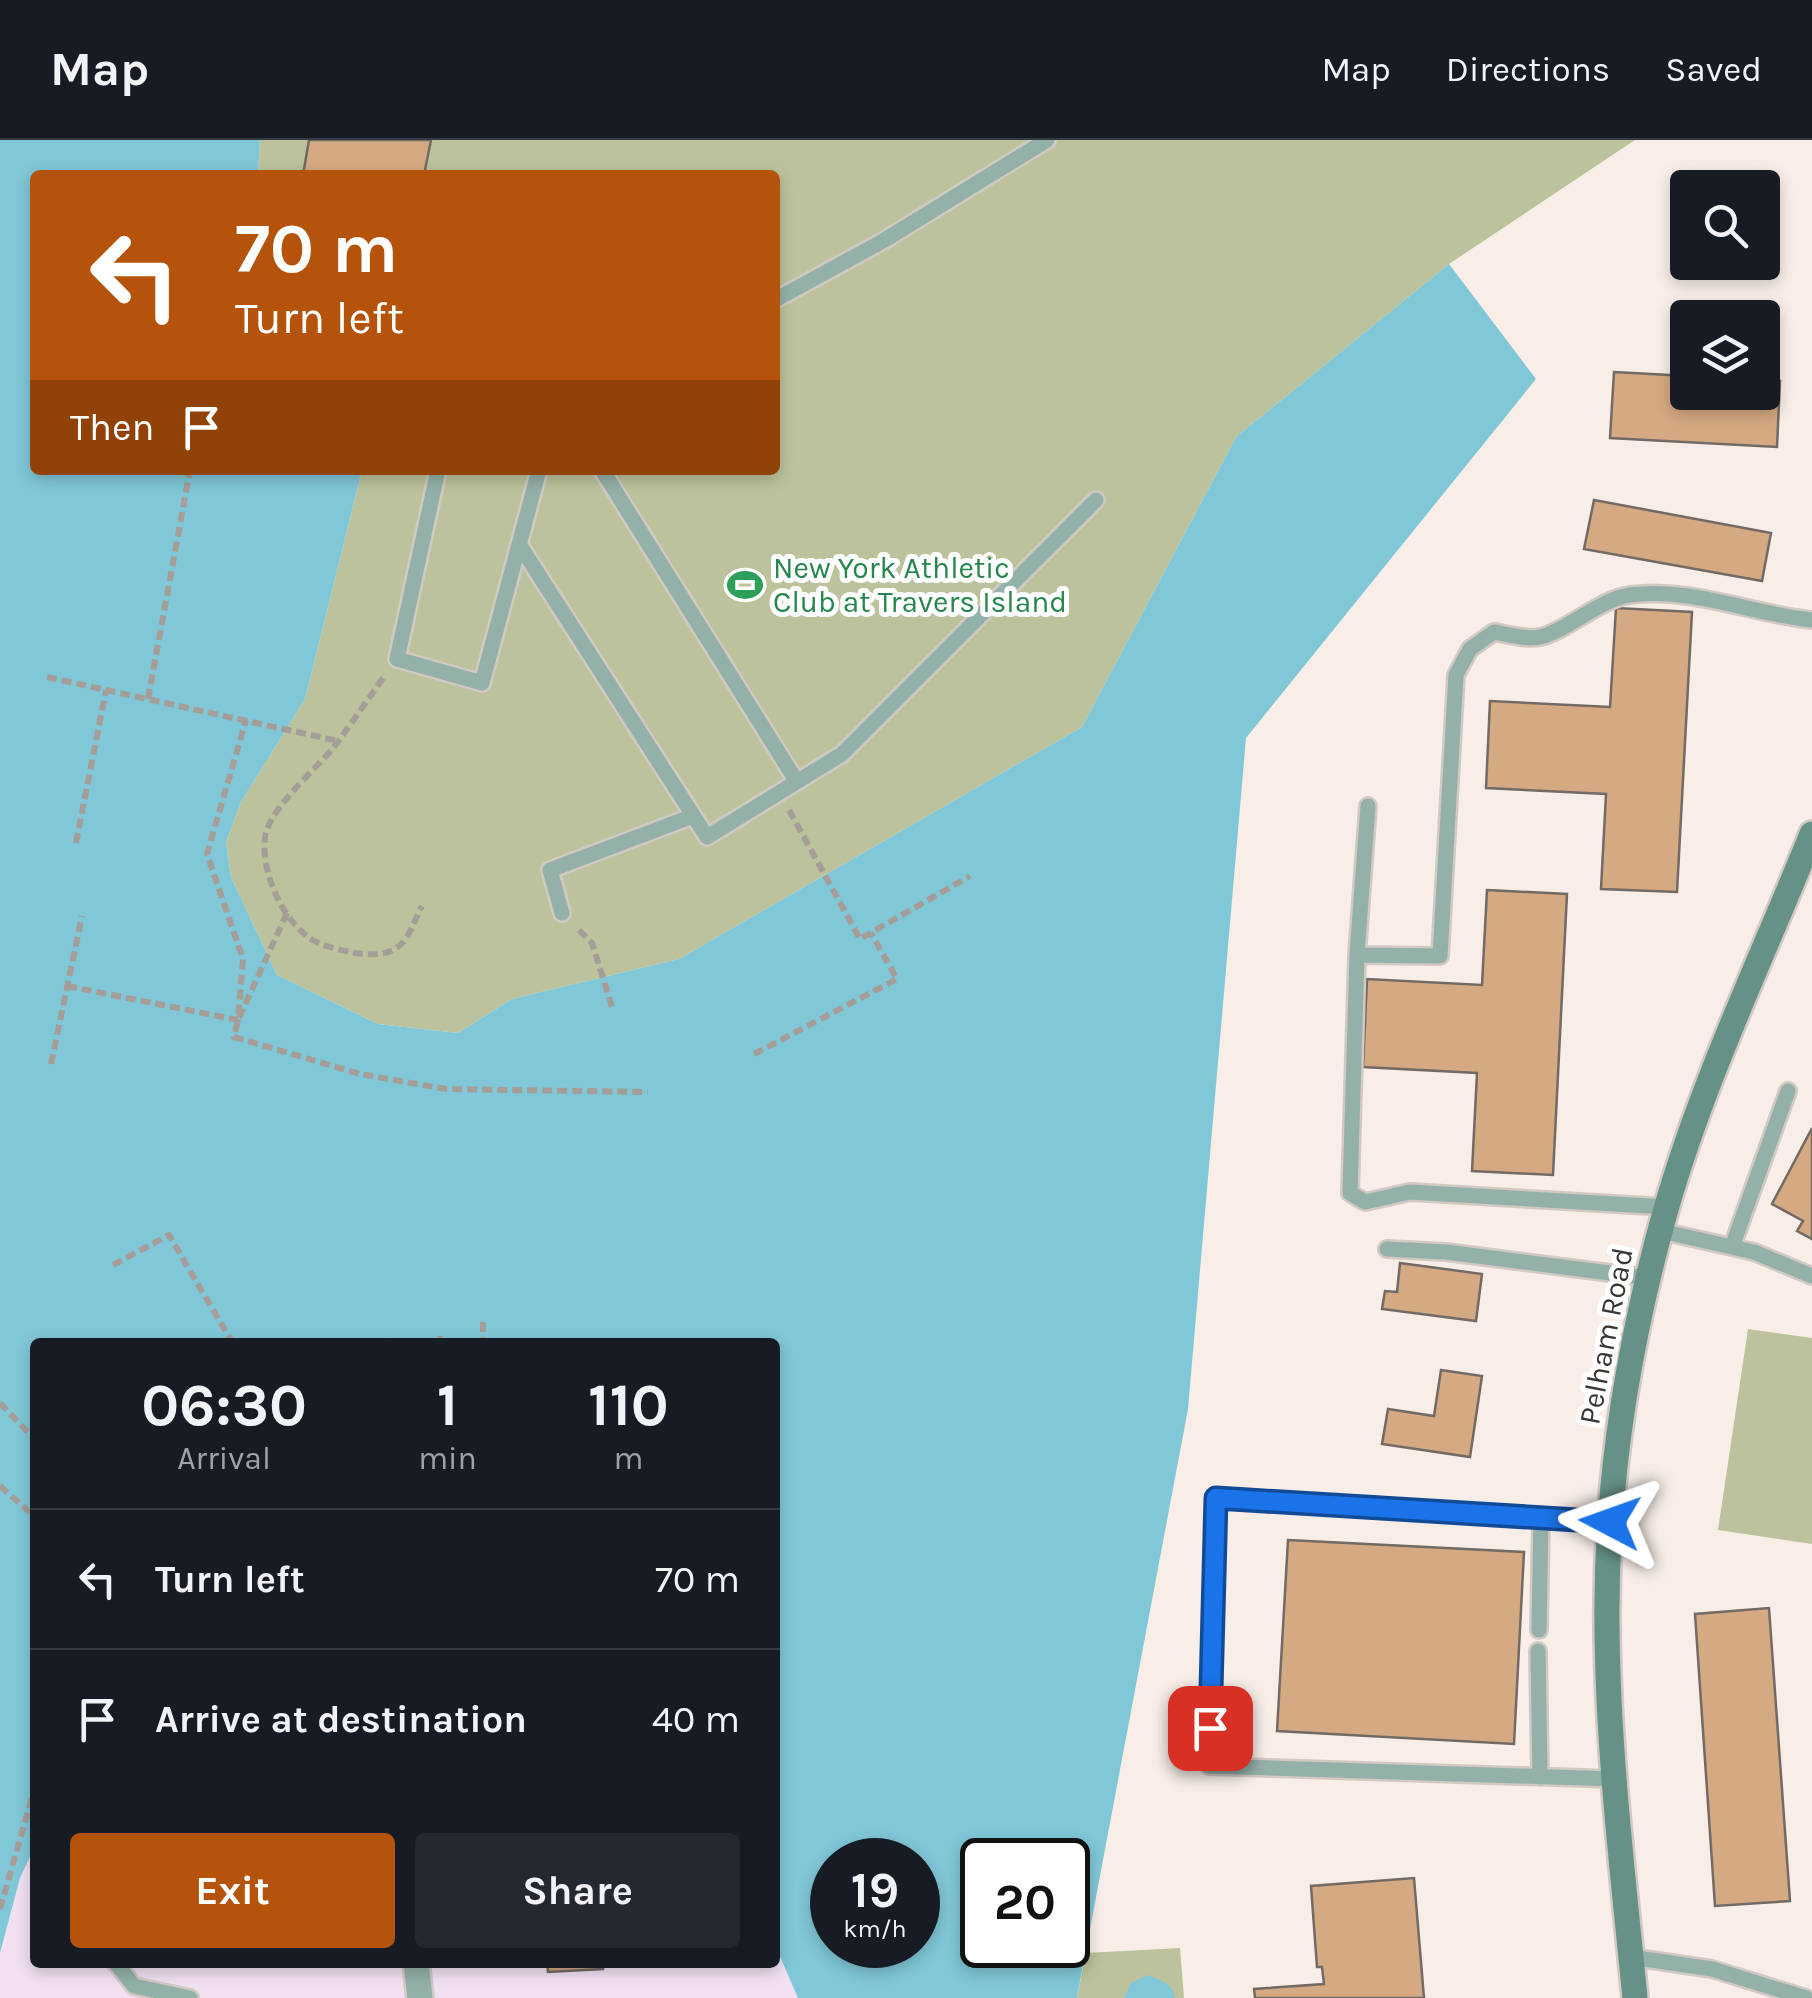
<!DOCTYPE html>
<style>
:root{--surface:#171b24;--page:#242831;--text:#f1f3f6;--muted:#9ea1a6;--line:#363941;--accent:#b45309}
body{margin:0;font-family:Karla,sans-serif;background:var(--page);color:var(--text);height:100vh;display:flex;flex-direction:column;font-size:38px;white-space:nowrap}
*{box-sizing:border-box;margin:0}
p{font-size:32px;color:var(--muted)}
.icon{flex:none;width:55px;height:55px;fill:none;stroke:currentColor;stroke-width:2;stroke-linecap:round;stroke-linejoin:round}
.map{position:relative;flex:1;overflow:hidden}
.panel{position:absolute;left:30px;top:1198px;width:750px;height:630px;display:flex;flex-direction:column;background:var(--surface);border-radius:10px;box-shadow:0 5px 15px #0003}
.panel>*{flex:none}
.top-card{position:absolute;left:30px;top:30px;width:750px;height:305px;border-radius:10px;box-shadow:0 5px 15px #0003;background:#b45309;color:#fff;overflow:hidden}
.buttons{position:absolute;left:1670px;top:30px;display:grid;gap:20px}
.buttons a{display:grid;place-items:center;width:110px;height:110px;border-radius:10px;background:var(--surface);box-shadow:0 5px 15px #0003;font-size:50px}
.speed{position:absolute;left:810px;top:1698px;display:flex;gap:20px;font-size:50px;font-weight:700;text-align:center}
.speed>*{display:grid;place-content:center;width:130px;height:130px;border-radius:50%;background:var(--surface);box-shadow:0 5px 15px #0003;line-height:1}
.speed small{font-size:25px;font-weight:400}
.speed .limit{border:5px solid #111;border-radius:15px;background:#fff;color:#111}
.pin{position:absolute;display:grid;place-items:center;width:85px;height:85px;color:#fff;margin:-42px;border-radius:20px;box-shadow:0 5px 15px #0006}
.me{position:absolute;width:110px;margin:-55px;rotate:274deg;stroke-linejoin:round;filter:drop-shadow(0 0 8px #0008)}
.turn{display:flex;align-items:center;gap:35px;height:210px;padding:0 40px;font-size:45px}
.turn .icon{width:130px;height:130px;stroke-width:2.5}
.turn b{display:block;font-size:70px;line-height:85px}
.then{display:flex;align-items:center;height:95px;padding:0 40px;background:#0003;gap:20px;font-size:38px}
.eta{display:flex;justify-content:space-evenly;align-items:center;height:170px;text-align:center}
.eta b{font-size:60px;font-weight:700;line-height:70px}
.button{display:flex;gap:20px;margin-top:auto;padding:20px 40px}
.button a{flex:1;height:115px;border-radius:10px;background:var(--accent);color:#fff;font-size:40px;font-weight:700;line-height:115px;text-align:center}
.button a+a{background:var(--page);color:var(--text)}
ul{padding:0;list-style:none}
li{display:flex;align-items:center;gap:30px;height:140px;padding:0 40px;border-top:2px solid var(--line)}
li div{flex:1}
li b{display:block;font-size:38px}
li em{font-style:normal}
header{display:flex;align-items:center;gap:60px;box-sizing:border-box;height:140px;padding:0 50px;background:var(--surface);border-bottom:2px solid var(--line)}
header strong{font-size:48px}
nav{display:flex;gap:55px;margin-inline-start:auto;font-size:35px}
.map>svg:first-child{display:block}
.commercial{fill:#f1e0f2}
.green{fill:#bcc29b}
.water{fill:#80c7d7;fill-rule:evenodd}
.building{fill:#d5a981;stroke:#726a64;stroke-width:2.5}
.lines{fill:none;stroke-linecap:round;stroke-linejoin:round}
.service-casing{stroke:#d2c9c3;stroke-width:20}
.minor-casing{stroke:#d2c9c3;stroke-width:30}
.secondary-casing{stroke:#d2c9c3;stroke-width:30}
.path{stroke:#a59e98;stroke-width:6;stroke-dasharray:10 5;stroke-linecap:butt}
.service{stroke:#93b0a9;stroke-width:15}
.minor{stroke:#93b0a9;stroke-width:25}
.secondary{stroke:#659187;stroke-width:25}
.route-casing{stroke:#114b97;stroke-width:25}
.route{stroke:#1a73e8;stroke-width:18}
.labels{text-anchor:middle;stroke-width:10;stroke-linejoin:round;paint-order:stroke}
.leisure-label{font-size:30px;fill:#27864d;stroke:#fff;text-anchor:start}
.street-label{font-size:30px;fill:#3a3633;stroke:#fff}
</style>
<header>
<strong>Map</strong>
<nav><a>Map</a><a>Directions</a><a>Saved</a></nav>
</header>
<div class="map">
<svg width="1812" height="1858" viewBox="0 0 1812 1858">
<rect width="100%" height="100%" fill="#f8eee7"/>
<path class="commercial" d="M 35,1706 L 35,1822 L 775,1822 L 775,1805 L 798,1858 L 0,1858 L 0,1813 L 20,1738 Z"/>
<path class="green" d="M 260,0 L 1635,0 L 1449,124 L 1236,297 L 1082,587 L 679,819 L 512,859 L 458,893 L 378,884 L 277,835 L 231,737 L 226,702 L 241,662 L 305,559 L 362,330 L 775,330 L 775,35 L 258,35 Z
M 1748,1189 L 1812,1198 L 1812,1404 L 1718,1390 Z
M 1180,1808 L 1184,1858 L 1077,1858 L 1086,1813 Z"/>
<path class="water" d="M 0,0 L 260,0 L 258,35 L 35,35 L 35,330 L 362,330 L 305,559 L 241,662 L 226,702 L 231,737 L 277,835 L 378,884 L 458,893 L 512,859 L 679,819 L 1082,587 L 1236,297 L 1449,124 L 1536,239 L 1246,598 L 1188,1269 L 1077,1858 L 798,1858 L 775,1805 L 775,1202 L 35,1202 L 35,1706 L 20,1738 L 0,1813 ZM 832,1720 L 918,1720 L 918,1805 L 832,1805 ZM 982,1720 L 1068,1720 L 1068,1805 L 982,1805 Z
M 1147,1835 C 1159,1839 1174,1844 1175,1858 L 1124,1858 L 1131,1843 Z"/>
<path class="building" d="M 309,0 L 431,0 L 424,35 L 303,35 Z
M 1711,32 L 1756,36 L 1755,48 L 1709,48 Z
M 1614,232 L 1688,236 L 1688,252 L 1762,252 L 1762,241 L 1780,241 L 1777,307 L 1610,298 Z
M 1594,360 L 1771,393 L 1762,441 L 1584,409 Z
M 1616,468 L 1692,472 L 1677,752 L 1601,749 L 1606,654 L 1486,648 L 1490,561 L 1610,567 Z
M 1487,750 L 1567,754 L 1553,1035 L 1472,1031 L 1477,933 L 1363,927 L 1367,839 L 1482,845 Z
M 1812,988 L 1812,1099 L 1797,1091 L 1803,1081 L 1772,1064 Z
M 1400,1123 L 1482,1134 L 1476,1181 L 1382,1169 L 1385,1151 L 1397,1152 Z
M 1441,1230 L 1482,1236 L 1470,1317 L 1382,1304 L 1388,1269 L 1434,1276 Z
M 1288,1400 L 1524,1412 L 1514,1604 L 1277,1591 Z
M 1769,1468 L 1790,1761 L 1715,1766 L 1695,1474 Z
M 1414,1738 L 1424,1858 L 1255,1858 L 1254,1849 L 1324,1844 L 1322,1827 L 1317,1827 L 1311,1746 Z
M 547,1822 L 603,1822 L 603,1829 L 548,1832 Z"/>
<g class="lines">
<defs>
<path id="service" d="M 775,160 L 883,101 L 1047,0
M 438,330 L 397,519 L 482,543 L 539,330
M 602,330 L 797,642
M 519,404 L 707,697 L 842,614 L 1096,360
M 562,773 L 550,730 L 693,676
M 1357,815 L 1368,666
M 1667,1067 L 1410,1052 L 1365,1062 L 1350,1053 L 1357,815 L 1440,816 L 1456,535 L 1470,509 L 1494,492 C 1507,494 1527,500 1540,497 C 1565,492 1600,459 1630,455 C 1693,447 1751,474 1812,480
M 1661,1091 L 1754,1112 L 1812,1136
M 1732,1107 L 1788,951
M 1387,1109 L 1446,1112 L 1649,1138
M 1610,1382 L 1216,1358 L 1209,1626 L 1614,1639
M 1539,1490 L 1541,1378
M 1538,1511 L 1540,1637
M 1631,1817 L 1712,1829 L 1806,1858
M 115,1822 L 134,1846 L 190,1858"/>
<path id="minor" d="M 416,1822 L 420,1858"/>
<path id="secondary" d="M 1635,1858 C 1623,1735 1608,1612 1607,1488 C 1605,1347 1628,1204 1666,1069 C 1703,940 1762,818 1812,694"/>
</defs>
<use href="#service" class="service-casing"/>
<use href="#minor" class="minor-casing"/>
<use href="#secondary" class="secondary-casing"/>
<path class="path" d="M 47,537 L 338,601
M 383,538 C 367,561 351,584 334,607 C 316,629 267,671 265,698 C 261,732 282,780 311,799 C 324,807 341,810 355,813 C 370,815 387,816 399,806 C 410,797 415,779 422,766
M 148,559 L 190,330
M 789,670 L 860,799 L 970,736
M 76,703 L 106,550
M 287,773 L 238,880 L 234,897 L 360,934 L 446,949 L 648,952
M 579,790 L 592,803 L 613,870
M 67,846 L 238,880 L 243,819 L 207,714 L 246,580
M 754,914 L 897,839 L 871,793
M 51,924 L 82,776
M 113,1125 L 169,1095 L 232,1202
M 483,1182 L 483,1202
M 440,1196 L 440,1202
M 384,1198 L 385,1202
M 0,1263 L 35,1300
M 0,1346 L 35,1377
M 0,1769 L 35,1647"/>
<use href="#service" class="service"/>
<use href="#minor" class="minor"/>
<use href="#secondary" class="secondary"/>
</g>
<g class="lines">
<defs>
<path id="route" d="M 1210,1588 L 1216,1358 L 1610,1382"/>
</defs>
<use href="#route" class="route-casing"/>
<use href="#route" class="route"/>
</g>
<defs>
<symbol id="stadium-bare" viewBox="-9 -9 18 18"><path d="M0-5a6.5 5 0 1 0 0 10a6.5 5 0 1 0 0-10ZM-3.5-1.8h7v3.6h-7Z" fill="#2e9e5b" stroke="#fff" stroke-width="2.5" paint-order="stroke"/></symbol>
</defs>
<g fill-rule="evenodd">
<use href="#stadium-bare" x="720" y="420" width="50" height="50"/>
</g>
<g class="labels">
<g class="leisure-label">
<text x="773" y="438">New York Athletic<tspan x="773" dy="34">Club at Travers Island</tspan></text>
</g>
<g class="street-label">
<text transform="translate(1606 1196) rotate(-79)" y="10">Pelham Road</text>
</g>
</g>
</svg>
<div class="buttons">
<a><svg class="icon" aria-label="search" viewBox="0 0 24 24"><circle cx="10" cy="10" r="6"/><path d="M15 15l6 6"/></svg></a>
<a><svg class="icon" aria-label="layers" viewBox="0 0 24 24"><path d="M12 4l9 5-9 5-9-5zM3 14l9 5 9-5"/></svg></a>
</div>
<div class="speed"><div>19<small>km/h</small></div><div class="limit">20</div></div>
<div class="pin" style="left:1210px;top:1588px;background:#d93025"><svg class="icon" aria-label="arrive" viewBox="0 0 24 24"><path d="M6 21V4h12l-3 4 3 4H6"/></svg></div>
<svg class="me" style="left:1610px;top:1382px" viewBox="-20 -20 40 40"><path d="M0-17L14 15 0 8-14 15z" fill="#1a73e8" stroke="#fff" stroke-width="4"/></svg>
<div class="top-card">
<div class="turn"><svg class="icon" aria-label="left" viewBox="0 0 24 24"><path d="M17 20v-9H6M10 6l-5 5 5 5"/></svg><div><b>70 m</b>Turn left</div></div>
<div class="then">Then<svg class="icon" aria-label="arrive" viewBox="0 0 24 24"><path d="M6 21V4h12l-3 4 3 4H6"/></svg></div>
</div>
<section class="panel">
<div class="eta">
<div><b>06:30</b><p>Arrival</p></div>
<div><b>1</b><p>min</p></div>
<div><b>110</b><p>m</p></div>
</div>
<ul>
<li><svg class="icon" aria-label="left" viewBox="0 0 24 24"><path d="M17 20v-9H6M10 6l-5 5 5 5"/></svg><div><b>Turn left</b></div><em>70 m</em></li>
<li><svg class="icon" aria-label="arrive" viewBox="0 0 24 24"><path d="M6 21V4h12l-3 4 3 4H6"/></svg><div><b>Arrive at destination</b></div><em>40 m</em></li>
</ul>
<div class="button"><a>Exit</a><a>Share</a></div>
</section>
</div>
